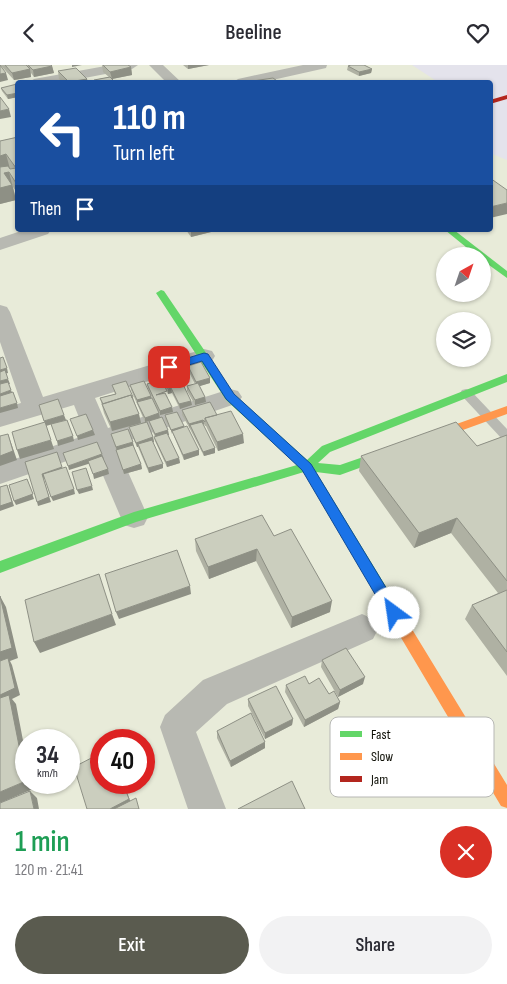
<!DOCTYPE html>
<meta charset="utf-8">
<style>
:root{--surface:#fff;--page:#f2f2f3;--text:#2b2b33;--muted:#7c7c81;--accent:#5a5b4f}
body{margin:0;font-family:"Sofia Sans Condensed",sans-serif;background:var(--page);color:var(--text);height:100vh;display:flex;flex-direction:column;font-size:19px;white-space:nowrap}
*{box-sizing:border-box;margin:0}
p{font-size:16px;color:var(--muted)}
.icon{flex:none;width:28px;height:28px;fill:none;stroke:currentColor;stroke-width:2;stroke-linecap:round;stroke-linejoin:round}
.map{position:relative;height:744px;overflow:hidden}
.panel{display:flex;flex-direction:column;background:var(--surface);flex:1}
.panel>*{flex:none}
.banner{position:absolute;left:15px;top:15px;width:478px;height:152px;border-radius:5px;box-shadow:0 1px 4px #0004;background:#1a4fa0;color:#fff;overflow:hidden}
.needle{width:32px;rotate:40deg}
.buttons{position:absolute;left:436px;top:182px;display:grid;gap:10px}
.buttons a{display:grid;place-items:center;width:55px;height:55px;border-radius:50%;background:var(--surface);box-shadow:0 1px 4px #0004;font-size:25px}
.speed{position:absolute;left:15px;top:664px;display:flex;gap:10px;font-size:25px;font-weight:700;text-align:center}
.speed>*{display:grid;place-content:center;width:65px;height:65px;border-radius:50%;background:var(--surface);box-shadow:0 1px 4px #0004;line-height:1}
.speed small{font-size:12px;font-weight:400}
.speed .limit{border:8px solid #d22;background:#fff;color:#111}
.pin{position:absolute;display:grid;place-items:center;width:42px;height:42px;color:#fff;margin:-21px;border-radius:10px;box-shadow:0 2px 8px #0006}
.me{position:absolute;width:55px;margin:-28px;rotate:329deg;stroke-linejoin:round;filter:drop-shadow(0 0 4px #0008)}
.turn{display:flex;align-items:center;gap:18px;height:105px;padding:0 15px;font-size:22px}
.turn .icon{width:65px;height:65px;stroke-width:2.5}
.turn b{display:block;font-size:35px;line-height:42px}
.then{display:flex;align-items:center;height:48px;padding:0 15px;background:#0003;gap:10px;font-size:19px}
.round{display:grid;place-items:center;flex:none;width:52px;height:52px;border-radius:26px;background:var(--page)}
.overview{display:flex;align-items:center;justify-content:space-between;height:85px;padding:0 15px}
h1{font-size:30px;font-weight:600;line-height:38px;color:#1e9e55}
.primary-button{display:flex;gap:10px;margin-top:auto;padding:10px 15px}
.primary-button a{flex:1;height:58px;border-radius:30px;background:var(--accent);color:#fff;font-size:20px;font-weight:600;line-height:58px;text-align:center}
.primary-button a+a{background:var(--page);color:var(--text)}
header{display:flex;justify-content:space-between;align-items:center;height:65px;padding:0 15px;background:var(--surface);font-size:22px;font-weight:600}
.map>svg:first-child{display:block}
.green{fill:#e4e3ec}
.lines{fill:none;stroke-linecap:round;stroke-linejoin:round}
.lane{fill:#b8b9b2;fill-rule:evenodd}
.street{fill:#b8b9b2;fill-rule:evenodd}
.fast{fill:#63d668;fill-rule:evenodd}
.slow{fill:#ff974d;fill-rule:evenodd}
.jam{fill:#b3261e;fill-rule:evenodd}
.wall{fill:#afb1a3}
.shaded-wall{fill:#8e9085}
.building{fill:#cbcebe;stroke:#8e9085}
.route{fill:#1a73e8;stroke:#114b97}
.key{fill:#fff;stroke:#b6b7b4;stroke-width:1}
.key-label{font-size:14px;fill:#0d0e05}
</style>
<header><svg class="icon" aria-label="back" viewBox="0 0 24 24"><path d="M15 5l-7 7 7 7"/></svg>Beeline<svg class="icon" aria-label="heart" viewBox="0 0 24 24"><path d="M12 20l-8-8c-3-5 5-10 8-4 3-6 11-1 8 4z"/></svg></header>
<div class="map">
<svg width="507" height="744" viewBox="0 0 507 744">
<rect width="100%" height="100%" fill="#e8ebd9"/>
<path class="green" d="M 412,0 L 507,0 L 507,95 L 490,88 L 490,18 L 438,17 Z"/>
<g class="lines">
<path class="lane" d="M 466,324 L 470,325 L 507,364 L 507,377 L 503,375 L 462,331 L 460,328 L 462,325 Z"/>
<path class="street" d="M 111,0 L 138,0 L 132,4 L 58,18 L 28,18 L 34,14 Z
M 149,0 L 163,0 L 182,18 L 167,18 Z
M 303,0 L 327,0 L 326,3 L 259,18 L 232,18 L 238,14 Z
M 24,165 L 51,165 L 48,169 L 0,185 L 0,173 Z
M 0,240 L 7,242 L 10,247 L 43,332 L 204,284 L 212,286 L 215,291 L 212,296 L 95,333 L 108,363 L 230,324 L 238,326 L 242,332 L 238,338 L 116,380 L 148,452 L 144,460 L 134,463 L 124,460 L 93,387 L 0,419 L 0,399 L 86,370 L 74,340 L 0,362 L 0,344 L 21,338 L 0,277 Z
M 362,549 L 373,554 L 378,564 L 373,574 L 227,639 L 196,667 L 226,744 L 188,744 L 160,662 L 165,650 L 203,615 Z"/>
<path class="fast" d="M 445,165 L 454,165 L 507,206 L 507,213 L 482,195 L 482,191 L 477,191 Z
M 161,225 L 164,226 L 234,329 L 307,395 L 322,381 L 507,309 L 507,317 L 330,387 L 318,398 L 340,400 L 427,370 L 433,374 L 431,377 L 340,410 L 316,407 L 410,561 L 412,566 L 410,571 L 405,573 L 400,571 L 304,407 L 136,457 L 0,508 L 0,496 L 134,447 L 297,400 L 226,335 L 156,228 Z"/>
<path class="slow" d="M 507,341 L 507,349 L 427,378 L 421,374 L 423,371 Z
M 405,559 L 410,561 L 507,720 L 507,743 L 501,741 L 400,571 L 398,566 L 400,561 Z"/>
<path class="jam" d="M 507,30 L 507,34 L 490,39 L 490,35 Z"/>
</g>
<path class="wall" d="M 0,0 L 51,0 L 52,1 L 54,8 L 34,12 L 31,8 L 31,12 L 14,15 L 4,4 Z
M 102,0 L 131,2 L 132,10 L 112,14 L 116,18 L 95,18 L 94,15 L 109,12 L 103,7 Z
M 183,0 L 209,0 L 188,4 Z
M 348,1 L 372,4 L 371,8 L 359,11 L 347,5 Z
M 58,6 L 87,14 L 88,18 L 63,18 L 59,14 Z
M 18,20 L 18,32 L 8,34 L 2,26 L 1,23 Z
M 18,72 L 18,129 L 13,122 L 16,135 L 0,139 L 0,76 Z
M 186,165 L 211,165 L 211,167 L 191,172 Z
M 188,301 L 210,318 L 199,321 L 205,332 L 206,337 L 195,340 L 187,326 L 187,321 L 195,319 L 188,305 Z
M 162,311 L 191,336 L 192,340 L 180,344 L 172,328 L 168,329 L 162,316 Z
M 147,319 L 167,331 L 173,347 L 160,350 L 148,324 Z
M 112,320 L 133,332 L 141,358 L 112,366 L 104,348 L 100,333 L 115,329 Z
M 130,320 L 151,331 L 160,353 L 169,370 L 168,370 L 179,393 L 180,398 L 167,402 L 155,376 L 154,372 L 155,372 L 150,360 L 149,356 L 147,357 L 153,372 L 154,377 L 153,377 L 163,403 L 149,408 L 138,382 L 137,382 L 130,366 L 129,362 L 145,357 L 131,325 Z
M 182,345 L 217,350 L 244,378 L 218,386 L 206,361 L 205,361 L 204,359 L 203,360 L 215,383 L 215,388 L 204,391 L 190,364 L 182,350 Z
M 165,350 L 184,361 L 199,385 L 199,390 L 184,395 L 173,369 L 165,355 Z
M 111,369 L 134,382 L 141,399 L 142,404 L 124,409 Z
M 507,370 L 507,611 L 465,554 L 472,540 L 498,528 L 451,468 L 414,483 L 359,406 L 361,391 L 477,381 Z
M 274,471 L 330,547 L 291,563 L 256,496 L 209,514 L 196,486 L 195,474 Z
M 322,595 L 363,619 L 338,632 L 321,602 Z
M 286,620 L 329,629 L 340,637 L 338,644 L 304,662 L 285,627 Z
M 248,634 L 293,654 L 292,660 L 265,674 L 248,641 Z
M 217,666 L 265,683 L 231,702 L 217,673 Z"/>
<path class="shaded-wall" d="M 72,0 L 82,0 L 72,2 Z
M 188,0 L 209,0 L 188,4 Z
M 52,1 L 54,8 L 34,12 L 33,5 Z
M 131,2 L 132,10 L 112,14 L 110,7 Z
M 30,4 L 31,12 L 14,15 L 12,8 Z
M 372,4 L 371,8 L 359,11 L 359,7 Z
M 6,8 L 8,15 L 0,17 L 0,9 Z
M 87,14 L 88,18 L 69,18 Z
M 18,28 L 18,32 L 8,34 L 7,30 Z
M 9,44 L 11,52 L 0,54 L 0,46 Z
M 6,89 L 10,104 L 0,110 L 0,91 Z
M 9,107 L 16,135 L 0,139 L 0,123 L 4,108 Z
M 507,138 L 507,149 L 490,153 L 490,142 Z
M 191,165 L 211,165 L 211,167 L 191,172 Z
M 7,303 L 8,308 L 0,310 L 0,305 Z
M 210,313 L 210,318 L 197,322 L 196,317 Z
M 8,314 L 10,319 L 0,321 L 0,316 Z
M 171,323 L 172,328 L 168,329 L 168,324 Z
M 11,325 L 13,330 L 0,334 L 0,329 Z
M 151,331 L 152,336 L 137,337 L 137,340 L 137,335 Z
M 205,332 L 206,337 L 195,340 L 195,335 Z
M 191,336 L 192,340 L 180,344 L 179,339 Z
M 17,338 L 18,343 L 0,348 L 0,343 Z
M 172,342 L 173,347 L 160,350 L 160,346 Z
M 159,348 L 160,353 L 145,357 L 145,353 Z
M 139,349 L 141,358 L 112,366 L 110,357 Z
M 64,350 L 66,355 L 46,361 L 44,356 Z
M 203,355 L 204,359 L 192,363 L 190,360 L 190,364 L 189,359 Z
M 184,361 L 185,365 L 172,366 L 172,369 L 171,365 Z
M 93,365 L 95,370 L 78,375 L 77,371 Z
M 168,365 L 169,370 L 156,374 L 155,369 Z
M 8,369 L 17,395 L 0,401 L 0,391 Z
M 243,369 L 244,378 L 218,386 L 217,377 Z
M 73,371 L 74,376 L 58,381 L 57,376 Z
M 153,372 L 154,377 L 139,381 L 138,379 L 138,382 L 137,382 L 136,378 Z
M 51,375 L 54,384 L 20,394 L 17,385 Z
M 133,377 L 134,382 L 117,387 L 116,382 Z
M 215,383 L 215,388 L 204,391 L 203,387 Z
M 199,385 L 199,390 L 184,395 L 183,390 Z
M 102,389 L 104,394 L 69,405 L 68,401 Z
M 179,393 L 180,398 L 167,402 L 166,397 Z
M 141,399 L 142,404 L 124,409 L 123,405 Z
M 163,399 L 163,403 L 149,408 L 148,403 Z
M 62,402 L 64,406 L 43,413 L 51,437 L 38,441 L 37,437 L 42,409 Z
M 108,404 L 109,409 L 94,414 L 93,409 Z
M 27,414 L 34,434 L 16,440 L 14,436 Z
M 7,420 L 14,441 L 0,446 L 0,441 Z
M 92,421 L 93,425 L 79,429 L 77,425 Z
M 74,424 L 75,429 L 53,436 L 51,432 Z
M 457,453 L 451,468 L 414,483 L 419,468 Z
M 257,484 L 256,496 L 209,514 L 208,502 Z
M 190,521 L 191,529 L 119,554 L 116,547 Z
M 0,531 L 6,542 L 18,593 L 10,596 L 12,600 L 20,630 L 12,634 L 16,639 L 26,691 L 26,715 L 0,639 Z
M 332,536 L 330,547 L 291,563 L 292,552 Z
M 112,549 L 116,560 L 40,588 L 34,577 Z
M 365,612 L 363,619 L 338,632 L 340,625 Z
M 340,637 L 338,644 L 304,662 L 305,655 Z
M 293,654 L 292,660 L 265,674 L 265,668 Z
M 265,677 L 265,683 L 231,702 L 230,696 Z
M 26,716 L 26,718 L 32,718 L 33,724 L 0,738 L 0,727 Z
M 123,718 L 132,740 L 123,744 L 110,744 Z
M 30,726 L 37,733 L 39,744 L 34,744 Z"/>
<path class="building" d="M 0,0 L 6,8 L 0,9 Z
M 5,0 L 26,0 L 30,4 L 12,8 Z
M 28,0 L 51,0 L 52,1 L 33,5 Z
M 103,0 L 128,0 L 131,2 L 110,7 Z
M 351,0 L 364,0 L 372,4 L 359,7 L 348,1 Z
M 76,3 L 87,14 L 69,17 L 58,6 Z
M 110,12 L 116,18 L 97,18 L 94,15 Z
M 273,13 L 280,18 L 254,18 L 253,16 Z
M 17,19 L 18,28 L 7,30 L 1,23 Z
M 0,32 L 9,44 L 0,46 Z
M 18,72 L 18,118 L 16,118 L 9,107 L 4,108 L 12,120 L 0,123 L 0,102 L 8,101 L 10,104 L 16,103 L 6,89 L 0,91 L 0,76 Z
M 490,113 L 507,125 L 507,138 L 490,142 Z
M 3,292 L 7,303 L 0,305 L 0,293 Z
M 201,297 L 210,313 L 196,317 L 188,301 Z
M 5,305 L 8,314 L 0,316 L 0,307 Z
M 177,307 L 191,336 L 179,339 L 171,323 L 168,324 L 162,311 Z
M 161,315 L 167,326 L 156,330 L 165,328 L 172,342 L 160,346 L 147,319 Z
M 126,316 L 133,332 L 132,333 L 131,330 L 103,339 L 100,333 L 116,329 L 112,320 Z
M 144,316 L 151,331 L 137,335 L 130,320 Z
M 8,317 L 11,325 L 0,329 L 0,319 Z
M 198,318 L 205,332 L 195,335 L 187,321 Z
M 13,327 L 17,338 L 0,343 L 0,331 Z
M 131,330 L 139,349 L 110,357 L 102,339 Z
M 152,333 L 159,348 L 145,353 L 137,337 Z
M 58,334 L 64,350 L 44,356 L 39,340 Z
M 210,337 L 217,350 L 205,353 L 205,357 L 203,355 L 189,359 L 182,345 Z
M 231,346 L 243,369 L 217,377 L 205,353 Z
M 177,347 L 184,361 L 171,365 L 165,350 Z
M 86,349 L 93,365 L 77,371 L 70,354 Z
M 162,352 L 168,365 L 155,369 L 149,356 Z
M 67,355 L 73,371 L 57,376 L 51,359 Z
M 45,357 L 51,375 L 17,385 L 12,367 Z
M 147,357 L 153,372 L 136,378 L 129,362 Z
M 202,357 L 215,383 L 203,387 L 190,360 Z
M 456,357 L 477,381 L 507,370 L 507,516 L 457,453 L 419,468 L 361,391 Z
M 187,361 L 199,385 L 183,390 L 172,366 Z
M 128,364 L 133,377 L 116,382 L 111,369 Z
M 167,368 L 179,393 L 166,397 L 154,372 Z
M 8,369 L 13,386 L 0,391 L 0,371 Z
M 152,375 L 163,399 L 148,403 L 138,379 Z
M 97,377 L 102,389 L 68,401 L 63,388 Z
M 133,380 L 141,399 L 123,405 L 116,385 Z
M 57,387 L 62,402 L 42,409 L 49,432 L 37,437 L 25,397 Z
M 102,391 L 108,404 L 93,409 L 88,396 Z
M 66,402 L 74,424 L 51,432 L 43,409 Z
M 86,403 L 92,421 L 77,425 L 72,407 Z
M 27,414 L 33,429 L 14,436 L 9,420 Z
M 7,420 L 12,437 L 0,441 L 0,422 Z
M 262,450 L 274,471 L 291,464 L 332,536 L 292,552 L 257,484 L 208,502 L 195,474 Z
M 177,485 L 190,521 L 116,547 L 105,509 Z
M 99,509 L 112,549 L 34,577 L 25,535 Z
M 507,525 L 507,587 L 472,540 Z
M 0,531 L 12,583 L 0,587 Z
M 346,583 L 365,612 L 340,625 L 322,595 Z
M 8,593 L 15,623 L 0,630 L 0,596 Z
M 305,611 L 309,619 L 319,613 L 329,629 L 334,626 L 340,637 L 305,655 L 286,620 Z
M 276,621 L 293,654 L 265,668 L 248,634 Z
M 9,630 L 26,716 L 0,727 L 0,633 Z
M 251,648 L 265,677 L 230,696 L 217,666 Z
M 101,688 L 101,718 L 123,718 L 129,734 L 110,744 L 87,744 L 74,702 Z
M 292,716 L 305,744 L 238,744 Z
M 30,726 L 34,744 L 0,744 L 0,738 Z
M 136,733 L 139,744 L 114,744 Z"/>
<path class="route" d="M 204,288 L 208,289 L 234,329 L 311,399 L 399,544 L 401,548 L 399,553 L 394,555 L 389,553 L 302,405 L 226,334 L 202,296 L 169,306 L 164,302 L 165,300 Z"/>
<rect x="330" y="652" width="164" height="80" rx="8" class="key"/>
<rect x="340" y="666" width="22" height="6" fill="#63d668"/>
<rect x="340" y="688" width="22" height="7" fill="#ff974d"/>
<rect x="340" y="711" width="22" height="6" fill="#b3261e"/>
<g class="key-label">
<text x="371" y="674">Fast</text>
<text x="371" y="696">Slow</text>
<text x="371" y="719">Jam</text>
</g>
</svg>
<div class="buttons">
<a><svg class="needle" viewBox="-14 -14 28 28"><path d="M0-13l5 13h-10z" fill="#e53935"/><path d="M0 13l5-13h-10z" fill="#7c7c81"/></svg></a>
<a><svg class="icon" aria-label="layers" viewBox="0 0 24 24"><path d="M12 4l9 5-9 5-9-5zM3 14l9 5 9-5"/></svg></a>
</div>
<div class="speed"><div>34<small>km/h</small></div><div class="limit">40</div></div>
<div class="pin" style="left:169px;top:302px;background:#d93025"><svg class="icon" aria-label="arrive" viewBox="0 0 24 24"><path d="M6 21V4h12l-3 4 3 4H6"/></svg></div>
<svg class="me" style="left:394px;top:548px" viewBox="-20 -20 40 40"><circle r="19" fill="#fff"/><path d="M0-13L10 11 0 6-10 11z" fill="#1a73e8"/></svg>
<div class="banner">
<div class="turn"><svg class="icon" aria-label="left" viewBox="0 0 24 24"><path d="M17 20v-9H6M10 6l-5 5 5 5"/></svg><div><b>110 m</b>Turn left</div></div>
<div class="then">Then<svg class="icon" aria-label="arrive" viewBox="0 0 24 24"><path d="M6 21V4h12l-3 4 3 4H6"/></svg></div>
</div>
</div>
<section class="panel">
<div class="overview"><div><h1>1 min</h1><p>120 m · 21:41</p></div><a class="round" style="background:#d93025;color:#fff"><svg class="icon" aria-label="close" viewBox="0 0 24 24"><path d="M6 6l12 12M18 6L6 18"/></svg></a></div>
<div class="primary-button"><a>Exit</a><a>Share</a></div>
</section>
